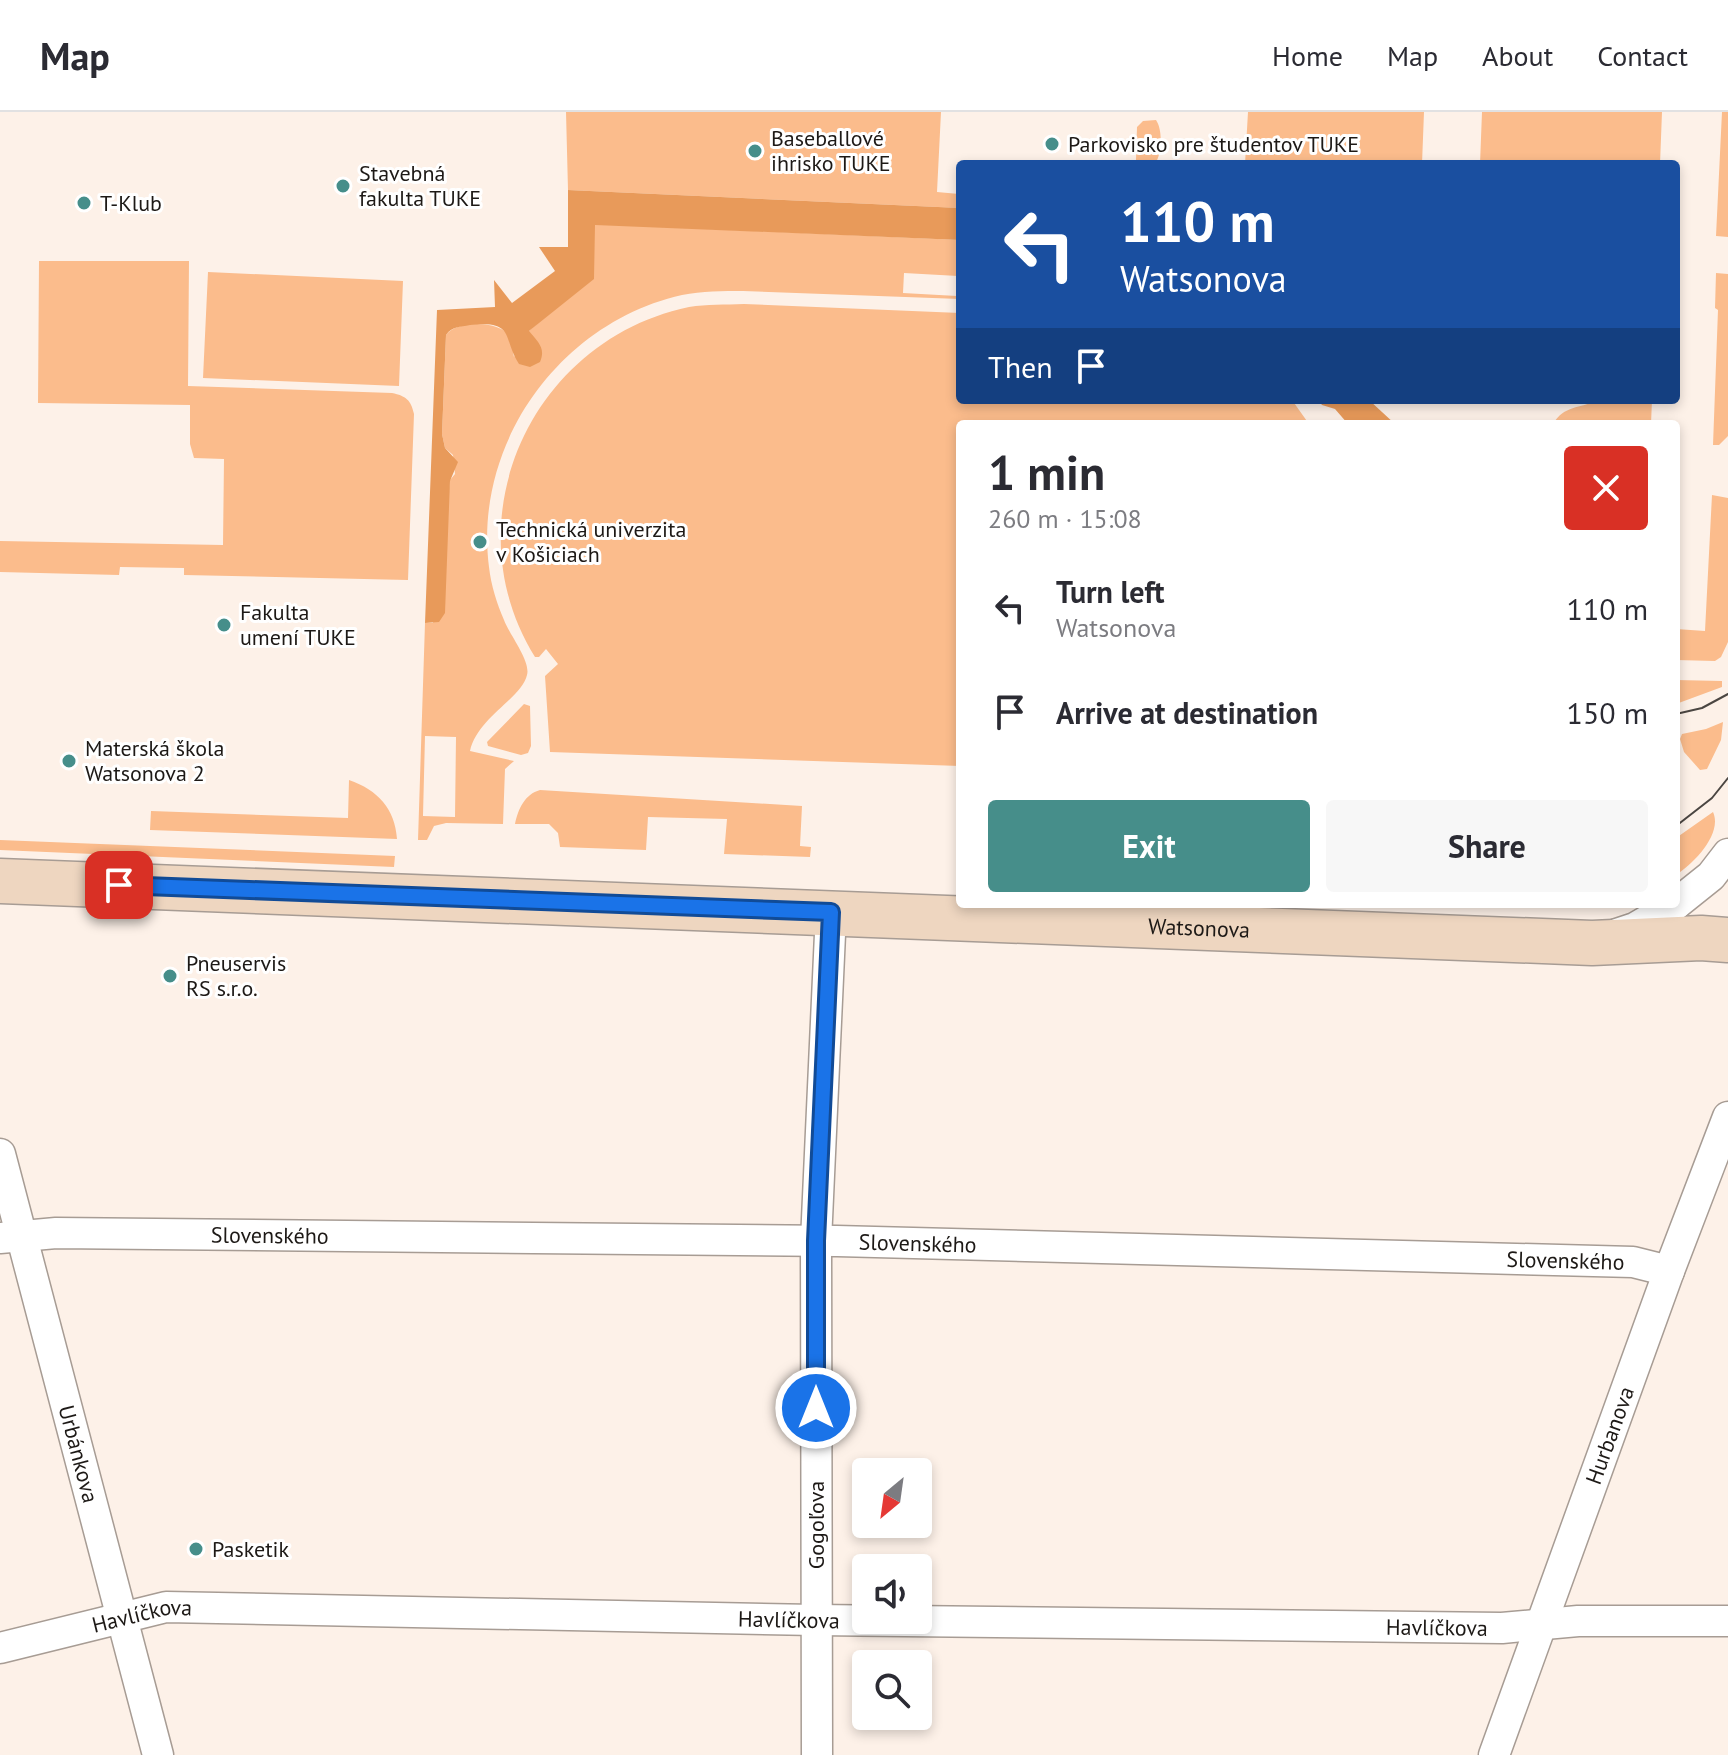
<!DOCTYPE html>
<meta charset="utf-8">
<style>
:root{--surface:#fff;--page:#f7f7f7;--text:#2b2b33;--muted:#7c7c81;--line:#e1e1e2;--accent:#468e8a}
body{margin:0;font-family:"PT Sans",sans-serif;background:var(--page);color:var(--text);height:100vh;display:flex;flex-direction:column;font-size:30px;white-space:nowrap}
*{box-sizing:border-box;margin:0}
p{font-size:26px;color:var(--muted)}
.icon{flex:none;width:44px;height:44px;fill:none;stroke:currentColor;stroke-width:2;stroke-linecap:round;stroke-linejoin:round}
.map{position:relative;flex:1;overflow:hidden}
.sheet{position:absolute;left:956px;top:308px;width:724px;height:488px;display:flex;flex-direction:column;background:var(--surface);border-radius:8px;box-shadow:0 4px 12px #0003}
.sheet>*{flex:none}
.banner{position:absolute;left:956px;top:48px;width:724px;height:244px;border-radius:8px;box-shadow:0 4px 12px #0003;background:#1a4fa0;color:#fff;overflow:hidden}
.needle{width:52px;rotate:209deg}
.fabs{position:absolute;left:852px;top:1346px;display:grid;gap:16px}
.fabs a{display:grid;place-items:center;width:80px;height:80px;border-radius:8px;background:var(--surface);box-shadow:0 4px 12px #0003;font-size:40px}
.pin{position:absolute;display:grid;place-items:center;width:68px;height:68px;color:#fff;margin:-34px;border-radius:16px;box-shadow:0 4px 12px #0006}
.me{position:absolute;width:88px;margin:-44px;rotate:0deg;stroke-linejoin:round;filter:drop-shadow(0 0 6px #0008)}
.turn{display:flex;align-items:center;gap:28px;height:168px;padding:0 32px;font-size:36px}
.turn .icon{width:104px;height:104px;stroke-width:2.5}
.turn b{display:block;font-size:56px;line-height:68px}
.then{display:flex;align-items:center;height:76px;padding:0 32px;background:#0003;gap:16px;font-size:30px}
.round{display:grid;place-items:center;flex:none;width:84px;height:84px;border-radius:8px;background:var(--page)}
.headline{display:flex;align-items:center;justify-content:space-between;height:136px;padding:0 32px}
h1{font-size:48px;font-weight:800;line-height:60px}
.button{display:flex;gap:16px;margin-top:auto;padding:16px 32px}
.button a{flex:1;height:92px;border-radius:8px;background:var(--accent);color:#fff;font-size:32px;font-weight:800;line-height:92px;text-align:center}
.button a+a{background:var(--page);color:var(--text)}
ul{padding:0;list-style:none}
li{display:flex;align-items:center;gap:24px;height:104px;padding:0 32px}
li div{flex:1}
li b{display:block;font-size:30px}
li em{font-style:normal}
header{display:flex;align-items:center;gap:48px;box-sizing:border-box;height:112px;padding:0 40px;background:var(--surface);border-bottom:2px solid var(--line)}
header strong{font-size:38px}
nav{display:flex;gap:44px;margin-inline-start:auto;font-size:28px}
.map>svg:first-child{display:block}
.green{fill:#fbbc8c;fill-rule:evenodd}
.forest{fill:#e89a5a}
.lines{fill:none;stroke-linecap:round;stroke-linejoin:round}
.street-casing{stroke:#a79c94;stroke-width:33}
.secondary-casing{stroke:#a79c94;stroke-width:47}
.street{stroke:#fff;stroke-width:30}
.secondary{stroke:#eed6c0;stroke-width:44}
.tram{stroke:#4b4642;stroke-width:2}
.route-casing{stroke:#114b97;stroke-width:20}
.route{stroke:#1a73e8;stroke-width:14}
.poi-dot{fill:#468e8a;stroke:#fff;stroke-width:3}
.labels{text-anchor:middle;stroke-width:6;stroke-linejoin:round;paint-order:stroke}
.poi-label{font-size:22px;fill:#1d1916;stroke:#fff;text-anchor:start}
.street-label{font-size:22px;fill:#1d1916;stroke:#fff}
</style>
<header>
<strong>Map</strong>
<nav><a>Home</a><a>Map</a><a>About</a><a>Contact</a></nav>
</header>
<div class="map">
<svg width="1728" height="1643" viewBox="0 0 1728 1643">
<rect width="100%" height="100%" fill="#fdf1e8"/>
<path class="green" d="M 566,0 L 941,0 L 937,80 L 959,82 L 960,79 L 960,96 L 568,78 Z
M 1248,0 L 1424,0 L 1422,52 L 1245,52 Z
M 1482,0 L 1662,0 L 1660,52 L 1480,52 Z
M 1722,0 L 1728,0 L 1728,125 L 1716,124 Z
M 1156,8 C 1163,18 1162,42 1155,52 L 1139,52 L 1136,48 L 1137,15 L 1143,9 Z
M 595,112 L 960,128 L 960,187 L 743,179 C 723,179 702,179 682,183 C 561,210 473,331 489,455 C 491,473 497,492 504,508 C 509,522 531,549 527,563 C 522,586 477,606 470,639 L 514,649 L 505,657 L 503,712 L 446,711 L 434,714 L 427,728 L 418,728 L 425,511 L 433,511 L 450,368 L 455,362 L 453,343 L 445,336 L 442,322 L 446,223 C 456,208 501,208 510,225 C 512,230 513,239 514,245 L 529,219 L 558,193 ZM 904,161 L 958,164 L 957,184 L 903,181 ZM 425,624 L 456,625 L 455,705 L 423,704 Z
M 39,149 L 189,149 L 188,274 L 392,281 C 406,284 411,288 414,302 L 408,468 L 184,463 L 184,456 L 120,455 L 119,463 L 0,460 L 0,429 L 223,433 L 224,347 L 194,346 L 190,332 L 190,293 L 38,291 Z
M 208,160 L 403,169 L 399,274 L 203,266 Z
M 1716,161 L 1728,162 L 1728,324 L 1719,333 L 1713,333 L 1718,198 L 1715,196 Z
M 744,192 L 960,201 L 960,288 L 1292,288 L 1309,312 L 960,312 L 960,654 L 550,640 L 545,564 L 558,552 L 546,537 L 539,545 L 535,545 C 450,408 531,228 689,195 C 707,192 725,193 744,192 Z
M 1597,288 L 1652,288 L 1651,312 L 1553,312 C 1564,293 1580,297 1597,288 Z
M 1712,383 L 1728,386 L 1728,530 L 1721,545 L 1715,549 L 1676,548 L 1676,517 L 1705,519 Z
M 1676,568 L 1722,569 L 1722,575 L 1676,592 Z
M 524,592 L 530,594 L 531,634 L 528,641 L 521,643 L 488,634 L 487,630 Z
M 1723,610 L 1721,628 L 1707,657 L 1700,658 L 1684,640 L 1680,627 L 1682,622 L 1706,617 Z
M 349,668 C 378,678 395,697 397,727 L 150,718 L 151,699 L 348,706 Z
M 540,678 L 802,694 L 800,734 L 811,735 L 810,745 L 724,742 L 727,707 L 648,705 L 646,738 L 560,735 L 558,721 L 549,712 L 515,712 C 518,697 525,682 540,678 Z
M 1713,700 C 1723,722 1693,752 1676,763 L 1676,726 Z
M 0,728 L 395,744 L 394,755 L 0,738 Z"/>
<path class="forest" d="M 568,78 L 960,96 L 960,128 L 595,113 L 594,167 L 529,219 C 538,230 546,236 540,250 L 530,255 L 519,252 C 502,226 516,208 470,213 C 460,215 452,214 446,223 L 442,322 L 445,336 L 458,350 L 450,369 L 445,501 L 439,510 L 425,511 L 437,198 L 495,195 L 494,168 L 512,191 L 555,159 L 539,135 L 568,135 Z
M 1318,288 L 1369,288 L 1395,312 L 1348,312 L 1335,297 L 1322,293 Z"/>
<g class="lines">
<defs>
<g id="street">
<path d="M 1676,792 L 1711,764 L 1728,742"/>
<path d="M 1617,822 L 1635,816 L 1676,792"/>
<path id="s1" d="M 0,1042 L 158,1643"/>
<path id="s2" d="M 0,1126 L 56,1121 L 837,1129 L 1633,1150 L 1669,1159"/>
<path id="s3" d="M 0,1536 L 166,1495 L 815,1508 L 1502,1516 L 1578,1509 L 1728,1509"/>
<path d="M 817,1643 L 816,1129 L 831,800"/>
<path id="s4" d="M 1494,1643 L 1669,1159 L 1728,1005"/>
</g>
<g id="secondary">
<path id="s5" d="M 0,769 L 1592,831 L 1701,826 L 1728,828"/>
</g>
</defs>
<use href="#street" class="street-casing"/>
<use href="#secondary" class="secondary-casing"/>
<use href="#street" class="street"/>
<use href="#secondary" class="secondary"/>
<path class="tram" d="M 1676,602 L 1702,596 L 1728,582
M 1676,714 L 1712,686 L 1728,666"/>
</g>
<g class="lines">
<defs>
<path id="route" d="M 119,773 L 831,800 L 816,1129 L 816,1296"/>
</defs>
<use href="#route" class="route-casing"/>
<use href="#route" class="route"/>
</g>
<g class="poi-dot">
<circle cx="1052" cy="32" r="8"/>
<circle cx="755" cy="39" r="8"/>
<circle cx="343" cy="74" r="8"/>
<circle cx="84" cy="91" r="8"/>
<circle cx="480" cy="430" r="8"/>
<circle cx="224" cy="513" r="8"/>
<circle cx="69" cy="649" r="8"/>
<circle cx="170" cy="864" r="8"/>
<circle cx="196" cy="1437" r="8"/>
</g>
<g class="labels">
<g class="poi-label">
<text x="771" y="34">Baseballové<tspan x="771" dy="25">ihrisko TUKE</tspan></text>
<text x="1068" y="40">Parkovisko pre študentov TUKE</text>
<text x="359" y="69">Stavebná<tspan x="359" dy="25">fakulta TUKE</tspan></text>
<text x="100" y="99">T-Klub</text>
<text x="496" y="425">Technická univerzita<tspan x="496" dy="25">v Košiciach</tspan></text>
<text x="240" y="508">Fakulta<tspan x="240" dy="25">umení TUKE</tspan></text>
<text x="85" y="644">Materská škola<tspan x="85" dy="25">Watsonova 2</tspan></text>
<text x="186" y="859">Pneuservis<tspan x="186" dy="25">RS s.r.o.</tspan></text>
<text x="212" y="1445">Pasketik</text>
</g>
<g class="street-label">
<text dy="8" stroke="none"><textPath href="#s5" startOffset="1200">Watsonova</textPath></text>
<text dy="8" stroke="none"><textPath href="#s2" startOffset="270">Slovenského</textPath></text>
<text dy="8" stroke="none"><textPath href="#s2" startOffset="918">Slovenského</textPath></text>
<text dy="8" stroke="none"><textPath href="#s2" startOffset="1566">Slovenského</textPath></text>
<text dy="8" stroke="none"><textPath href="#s4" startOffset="340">Hurbanova</textPath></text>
<text dy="8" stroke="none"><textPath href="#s1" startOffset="310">Urbánkova</textPath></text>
<text transform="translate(816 1413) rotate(-90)" y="8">Gogoľova</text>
<text dy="8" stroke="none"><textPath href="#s3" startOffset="146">Havlíčkova</textPath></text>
<text dy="8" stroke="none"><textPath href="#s3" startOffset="794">Havlíčkova</textPath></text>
<text dy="8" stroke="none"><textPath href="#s3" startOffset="1442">Havlíčkova</textPath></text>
</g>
</g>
</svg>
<div class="fabs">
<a><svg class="needle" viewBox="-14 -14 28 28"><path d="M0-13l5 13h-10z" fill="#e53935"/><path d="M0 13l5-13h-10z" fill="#7c7c81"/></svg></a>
<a><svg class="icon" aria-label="sound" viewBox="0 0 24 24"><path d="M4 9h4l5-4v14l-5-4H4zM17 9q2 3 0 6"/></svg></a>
<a><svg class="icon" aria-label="search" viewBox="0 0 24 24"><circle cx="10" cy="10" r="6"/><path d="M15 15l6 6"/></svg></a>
</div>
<div class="pin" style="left:119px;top:773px;background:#d93025"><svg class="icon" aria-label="arrive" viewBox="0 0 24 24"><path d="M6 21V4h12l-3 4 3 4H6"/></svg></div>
<svg class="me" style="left:816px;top:1296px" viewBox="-20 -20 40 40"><circle r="17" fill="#1a73e8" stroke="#fff" stroke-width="3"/><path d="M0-11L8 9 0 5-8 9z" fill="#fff"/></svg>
<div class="banner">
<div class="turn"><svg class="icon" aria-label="left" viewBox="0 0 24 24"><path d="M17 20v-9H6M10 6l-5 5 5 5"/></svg><div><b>110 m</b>Watsonova</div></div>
<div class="then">Then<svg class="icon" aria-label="arrive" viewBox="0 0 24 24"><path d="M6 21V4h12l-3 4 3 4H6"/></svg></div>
</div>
<section class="sheet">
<div class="headline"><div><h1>1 min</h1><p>260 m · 15:08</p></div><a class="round" style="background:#d93025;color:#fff"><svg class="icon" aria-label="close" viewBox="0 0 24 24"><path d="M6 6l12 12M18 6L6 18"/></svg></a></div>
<ul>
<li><svg class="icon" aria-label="left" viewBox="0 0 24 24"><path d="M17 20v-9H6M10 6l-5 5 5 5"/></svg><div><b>Turn left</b><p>Watsonova</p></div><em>110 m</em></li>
<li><svg class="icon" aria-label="arrive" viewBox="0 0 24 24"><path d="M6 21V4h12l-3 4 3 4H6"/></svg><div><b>Arrive at destination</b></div><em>150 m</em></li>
</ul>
<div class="button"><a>Exit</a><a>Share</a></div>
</section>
</div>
